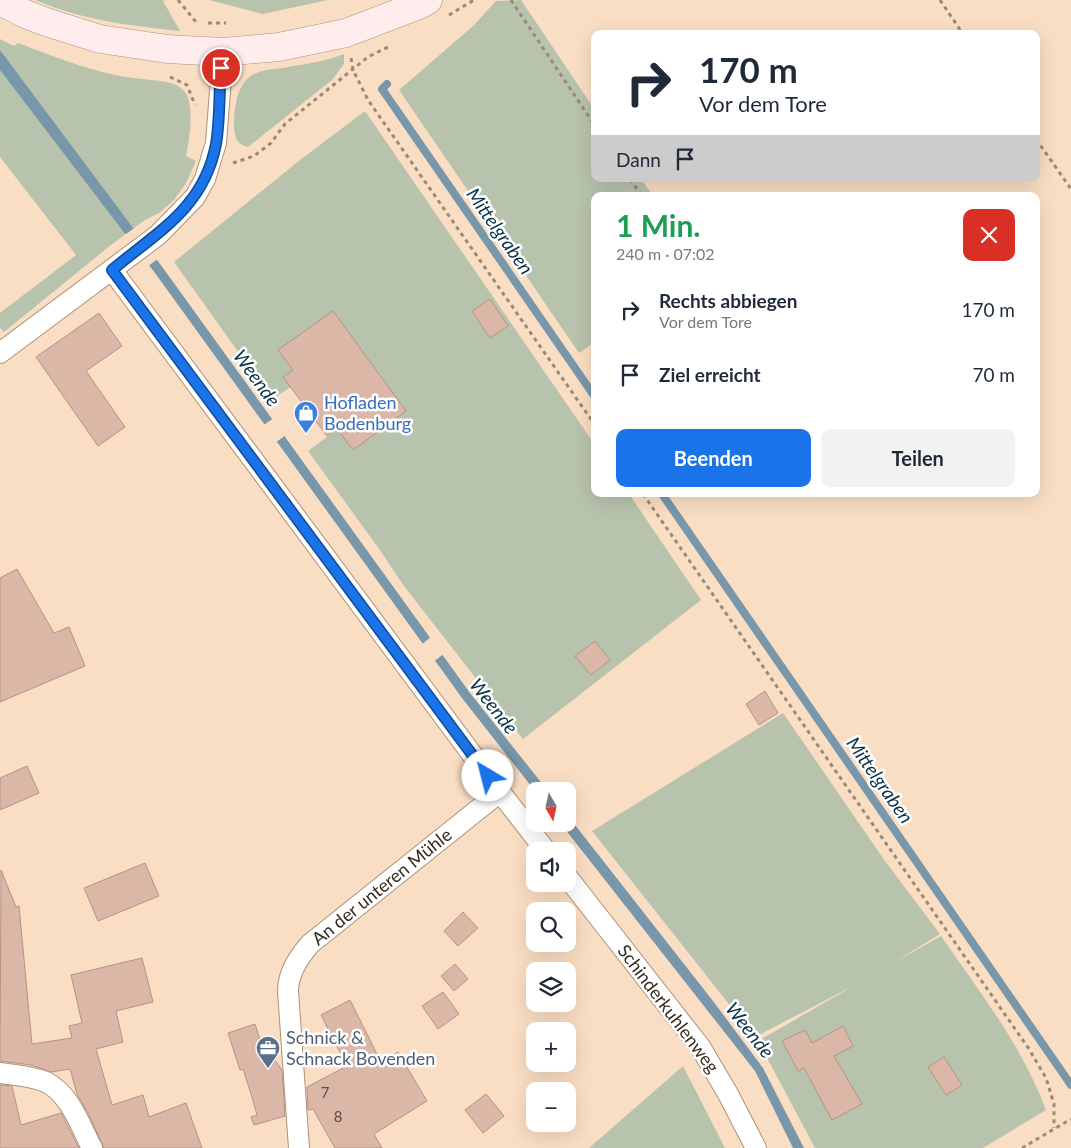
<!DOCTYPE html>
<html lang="de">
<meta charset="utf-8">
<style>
:root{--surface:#fff;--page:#f2f2f3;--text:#1f2937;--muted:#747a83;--accent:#1a73e8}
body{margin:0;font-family:Lato,sans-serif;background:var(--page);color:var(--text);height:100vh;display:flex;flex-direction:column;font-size:19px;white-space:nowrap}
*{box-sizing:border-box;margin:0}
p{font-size:16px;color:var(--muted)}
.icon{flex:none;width:28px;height:28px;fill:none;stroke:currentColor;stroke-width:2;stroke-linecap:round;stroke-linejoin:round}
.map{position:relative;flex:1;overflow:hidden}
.details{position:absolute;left:591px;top:192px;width:449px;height:305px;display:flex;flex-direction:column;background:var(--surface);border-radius:10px;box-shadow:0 5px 20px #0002}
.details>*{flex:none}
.banner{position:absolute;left:591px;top:30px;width:449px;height:152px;border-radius:10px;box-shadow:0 5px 20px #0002;background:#fff;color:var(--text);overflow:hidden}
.needle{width:32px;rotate:171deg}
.fabs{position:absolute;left:526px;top:782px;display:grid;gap:10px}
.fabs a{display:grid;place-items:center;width:50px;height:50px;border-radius:10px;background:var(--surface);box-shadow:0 5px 20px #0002;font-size:25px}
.pin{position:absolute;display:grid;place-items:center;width:42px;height:42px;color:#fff;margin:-21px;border:2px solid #fff;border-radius:50%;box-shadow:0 1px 5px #0007}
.me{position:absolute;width:55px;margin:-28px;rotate:323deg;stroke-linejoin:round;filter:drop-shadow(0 0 4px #0008)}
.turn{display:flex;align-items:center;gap:18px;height:105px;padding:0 25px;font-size:22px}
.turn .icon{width:65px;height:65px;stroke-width:2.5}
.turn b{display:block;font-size:35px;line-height:42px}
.then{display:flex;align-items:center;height:48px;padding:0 25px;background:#0003;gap:10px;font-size:19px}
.round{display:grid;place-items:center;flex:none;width:52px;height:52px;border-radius:10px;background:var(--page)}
.headline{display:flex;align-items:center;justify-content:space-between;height:85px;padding:0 25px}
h1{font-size:30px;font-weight:700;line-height:38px;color:#1e9e55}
.action{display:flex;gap:10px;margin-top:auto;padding:10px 25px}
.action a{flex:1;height:58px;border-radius:10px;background:var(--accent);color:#fff;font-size:20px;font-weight:700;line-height:58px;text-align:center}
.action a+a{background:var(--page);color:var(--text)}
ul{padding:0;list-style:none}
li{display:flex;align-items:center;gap:15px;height:65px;padding:0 25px}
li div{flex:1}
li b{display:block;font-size:19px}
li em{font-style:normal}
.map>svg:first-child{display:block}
.green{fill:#b8c3ad}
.water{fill:#7897ab}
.pier{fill:#fadec3}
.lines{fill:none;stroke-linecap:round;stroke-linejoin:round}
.stream{stroke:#7897ab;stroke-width:8}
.building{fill:#dbb7a7;stroke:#b59383}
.street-casing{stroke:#ac9279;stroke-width:22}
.secondary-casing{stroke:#ac9279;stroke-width:29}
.path{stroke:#9d8976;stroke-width:3;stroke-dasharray:4 4;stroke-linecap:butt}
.street{stroke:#fff;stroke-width:20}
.secondary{stroke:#feedec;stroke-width:28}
.route-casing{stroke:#114b97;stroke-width:12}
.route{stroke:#1a73e8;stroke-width:9}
.labels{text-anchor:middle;stroke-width:5;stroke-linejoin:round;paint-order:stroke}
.number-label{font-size:15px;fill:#5e4d42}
.shop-label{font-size:18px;fill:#366cbe;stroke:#fff;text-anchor:start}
.street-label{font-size:18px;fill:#352a20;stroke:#fff}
.service-label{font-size:18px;fill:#4e5e75;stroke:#fff;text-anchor:start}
.water-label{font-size:19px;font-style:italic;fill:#073248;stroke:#fff}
</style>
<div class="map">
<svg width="1071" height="1148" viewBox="0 0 1071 1148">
<rect width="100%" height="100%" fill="#fadec3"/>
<path class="green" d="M 35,0 L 166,0 L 163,1 L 180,31 C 131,26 81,20 35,0 Z
M 209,0 L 328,0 L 263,14 Z
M 521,0 L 595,110 L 595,179 L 641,179 L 653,196 L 595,196 L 595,342 L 579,353 L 399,90 L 473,26 L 496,1 Z
M 0,39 L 14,46 L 18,43 C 58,58 99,75 142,79 C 156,81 176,80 185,92 C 195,105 189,141 186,156 L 196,161 L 186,183 L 174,200 L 159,213 L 145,220 L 111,245 L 4,332 L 0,328 L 0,313 L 76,255 L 0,157 Z
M 344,54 L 344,64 L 332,80 L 248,147 C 238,145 235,139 234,128 C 234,108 236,79 259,72 C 267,69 275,69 283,68 C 303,64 324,62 344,54 Z
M 365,111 L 595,445 L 595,494 L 629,494 L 701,600 L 523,739 L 404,586 L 382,553 L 308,451 L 390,390 L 347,331 L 284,377 L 291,387 L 272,399 L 174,262 L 300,160 Z
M 783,713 L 885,861 L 940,934 L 895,962 L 941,936 C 979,991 1023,1047 1046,1110 L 983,1148 L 815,1148 L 758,1041 L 855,985 L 755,1037 L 592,831 Z
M 683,1066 L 725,1148 L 589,1148 Z"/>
<path class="water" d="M 0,50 L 163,268 L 470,693 L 548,791 L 535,791 L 462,698 L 155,273 L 0,70 Z
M 568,816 L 713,1001 L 763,1068 L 804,1148 L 793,1148 L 755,1071 L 561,824 L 568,824 Z"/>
<path class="pier" d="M 136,227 L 159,258 L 147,267 L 123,236 Z
M 274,418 L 286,435 L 275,443 L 262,426 Z
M 432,636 L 445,653 L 433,662 L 421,645 Z"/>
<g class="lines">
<path class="stream" d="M 387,84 L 382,89 L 595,397
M 662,494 L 1071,1085"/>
</g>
<path class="building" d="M 490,299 L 508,326 L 490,338 L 472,311 Z
M 333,311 L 406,411 L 353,450 L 337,429 L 327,436 L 283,377 L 293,370 L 278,350 Z
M 99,313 L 122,346 L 86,371 L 125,427 L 98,446 L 36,357 Z
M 17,569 L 54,633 L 69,627 L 85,666 L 0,702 L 0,578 Z
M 595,641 L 610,660 L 591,675 L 575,656 Z
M 765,691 L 778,713 L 759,725 L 746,704 Z
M 27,766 L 39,793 L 0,810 L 0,778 Z
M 145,863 L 159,896 L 98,921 L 84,888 Z
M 1,870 L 16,907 L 19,906 L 32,1044 L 72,1038 L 69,1026 L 82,1023 L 71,975 L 142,958 L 153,1002 L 116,1011 L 123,1042 L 96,1049 L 112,1105 L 143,1095 L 149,1117 L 186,1103 L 202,1148 L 104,1148 L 89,1115 L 77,1094 L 70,1069 L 52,1072 L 31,1065 L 0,1061 Z
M 463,912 L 478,928 L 458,946 L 444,931 Z
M 455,964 L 468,979 L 454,991 L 441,976 Z
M 443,992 L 459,1014 L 438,1029 L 422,1006 Z
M 350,1000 L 381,1062 L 398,1052 L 427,1101 L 374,1134 L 382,1148 L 335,1148 L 313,1109 L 308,1110 L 307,1087 L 347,1066 L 321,1015 Z
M 255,1024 L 267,1061 L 274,1059 L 282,1070 L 285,1116 L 254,1125 L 251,1117 L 257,1115 L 252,1097 L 243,1069 L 240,1070 L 228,1033 Z
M 843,1026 L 853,1046 L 834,1056 L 862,1104 L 832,1120 L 804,1068 L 798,1071 L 782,1041 L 805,1030 L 812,1043 Z
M 944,1057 L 962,1085 L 946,1095 L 928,1067 Z
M 0,1085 L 12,1086 L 21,1125 L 61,1113 L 79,1148 L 0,1148 Z
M 486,1094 L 504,1116 L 483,1133 L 465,1110 Z"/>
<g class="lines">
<defs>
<path id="street" d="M 112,270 L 500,792 L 546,851
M 0,353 L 158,235 L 195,197 L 205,179 L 216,143 L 223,52
M 568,878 L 701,1048 L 728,1094 L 756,1148
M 0,1073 C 15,1075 32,1076 46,1082 C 70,1094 80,1125 92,1148
M 299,1148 L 288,991 C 288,973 298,958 310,944 L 500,792"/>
<path id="secondary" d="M 0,1 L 23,13 L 46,22 L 100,39 L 167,49 L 223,52 L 279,47 L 346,33 L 419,5 L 428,0"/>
</defs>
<use href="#street" class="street-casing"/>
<use href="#secondary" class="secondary-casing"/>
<path class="path" d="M 178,0 L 196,22
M 511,0 L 595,126
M 940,0 L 963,34
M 449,15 L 474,0
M 208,23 L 226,23
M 351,58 L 353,70 L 368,100 L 595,425
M 170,77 L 187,85 L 195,105
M 1036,139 L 1071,189
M 233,163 L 254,156 L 271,143 L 285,124 L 368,57 L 390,46
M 630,179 L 642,196
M 643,494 L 1029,1049 L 1046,1078 L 1054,1104 L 1054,1128
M 1022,1148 L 1071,1119"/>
<use href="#street" class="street"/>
<use href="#secondary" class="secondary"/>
</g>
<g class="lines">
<defs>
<path id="route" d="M 221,68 C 219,91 220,122 216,144 C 204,208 157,232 112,270 L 488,776"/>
</defs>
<use href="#route" class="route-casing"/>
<use href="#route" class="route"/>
</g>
<defs>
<symbol id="shop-pin" viewBox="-11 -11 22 30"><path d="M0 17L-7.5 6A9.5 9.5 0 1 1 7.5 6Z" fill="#3f7fe0" stroke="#fff"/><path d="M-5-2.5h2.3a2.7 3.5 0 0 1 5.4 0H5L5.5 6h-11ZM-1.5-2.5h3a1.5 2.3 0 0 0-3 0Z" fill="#fff"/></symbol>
<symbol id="office-pin" viewBox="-11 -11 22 30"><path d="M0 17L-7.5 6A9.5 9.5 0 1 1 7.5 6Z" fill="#5c6f8a" stroke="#fff"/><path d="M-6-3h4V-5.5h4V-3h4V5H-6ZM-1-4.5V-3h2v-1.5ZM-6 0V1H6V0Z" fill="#fff"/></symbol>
</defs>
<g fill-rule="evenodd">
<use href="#shop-pin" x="292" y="399" width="28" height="38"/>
<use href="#office-pin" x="254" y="1034" width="28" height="38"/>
</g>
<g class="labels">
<g class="number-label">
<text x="325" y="1098">7</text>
<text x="338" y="1122">8</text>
</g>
<g class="shop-label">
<text x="324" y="409">Hofladen<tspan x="324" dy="21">Bodenburg</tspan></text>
</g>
<g class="street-label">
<text transform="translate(382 887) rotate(-39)" y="6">An der unteren Mühle</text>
<text transform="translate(668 1009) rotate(53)" y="6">Schinderkuhlenweg</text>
</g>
<g class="service-label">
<text x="286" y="1044">Schnick &amp;<tspan x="286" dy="21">Schnack Bovenden</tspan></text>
</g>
<g class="water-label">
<text transform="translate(500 231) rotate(55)" y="7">Mittelgraben</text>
<text transform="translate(257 378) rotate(54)" y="7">Weende</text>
<text transform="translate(494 706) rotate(52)" y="7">Weende</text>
<text transform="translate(880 780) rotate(55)" y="7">Mittelgraben</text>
<text transform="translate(750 1030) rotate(52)" y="7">Weende</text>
</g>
</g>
</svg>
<div class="fabs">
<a><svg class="needle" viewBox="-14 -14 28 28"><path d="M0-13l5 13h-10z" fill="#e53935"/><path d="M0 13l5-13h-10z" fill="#747a83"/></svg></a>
<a><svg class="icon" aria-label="sound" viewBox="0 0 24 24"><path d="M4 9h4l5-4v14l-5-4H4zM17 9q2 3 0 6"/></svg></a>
<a><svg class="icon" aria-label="search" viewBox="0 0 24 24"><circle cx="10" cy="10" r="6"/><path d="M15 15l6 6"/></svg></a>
<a><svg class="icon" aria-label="layers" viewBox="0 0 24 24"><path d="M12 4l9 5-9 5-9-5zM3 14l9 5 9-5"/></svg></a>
<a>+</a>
<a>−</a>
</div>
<div class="pin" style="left:221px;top:68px;background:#d93025"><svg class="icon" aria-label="arrive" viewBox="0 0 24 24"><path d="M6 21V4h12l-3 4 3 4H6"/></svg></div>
<svg class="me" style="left:488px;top:776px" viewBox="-20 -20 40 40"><circle r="19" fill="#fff"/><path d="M0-13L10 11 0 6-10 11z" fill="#1a73e8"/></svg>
<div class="banner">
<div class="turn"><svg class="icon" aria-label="right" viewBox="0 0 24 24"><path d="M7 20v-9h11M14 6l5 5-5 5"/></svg><div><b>170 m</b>Vor dem Tore</div></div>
<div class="then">Dann<svg class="icon" aria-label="arrive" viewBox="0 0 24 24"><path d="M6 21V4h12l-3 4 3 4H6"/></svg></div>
</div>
<section class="details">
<div class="headline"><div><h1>1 Min.</h1><p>240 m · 07:02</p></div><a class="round" style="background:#d93025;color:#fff"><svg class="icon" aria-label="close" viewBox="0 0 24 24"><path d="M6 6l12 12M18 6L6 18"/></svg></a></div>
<ul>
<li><svg class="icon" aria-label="right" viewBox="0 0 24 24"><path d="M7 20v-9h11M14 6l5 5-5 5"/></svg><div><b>Rechts abbiegen</b><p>Vor dem Tore</p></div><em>170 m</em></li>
<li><svg class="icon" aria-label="arrive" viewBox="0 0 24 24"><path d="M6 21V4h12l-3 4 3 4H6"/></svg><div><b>Ziel erreicht</b></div><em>70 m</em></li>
</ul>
<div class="action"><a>Beenden</a><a>Teilen</a></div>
</section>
</div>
